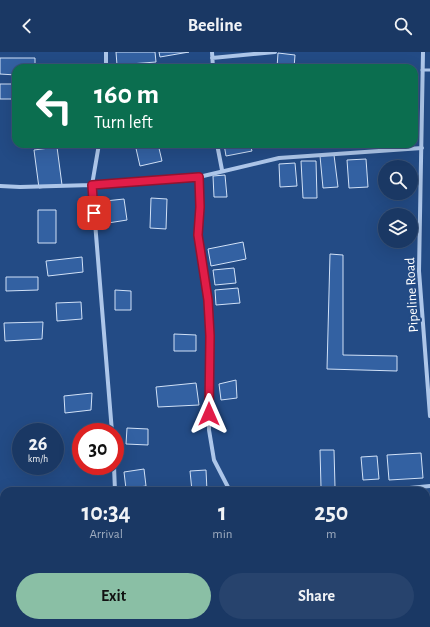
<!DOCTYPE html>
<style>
:root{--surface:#1a3864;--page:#27436d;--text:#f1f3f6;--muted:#9facbf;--line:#385278;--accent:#8abfa5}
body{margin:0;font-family:"Alegreya Sans",sans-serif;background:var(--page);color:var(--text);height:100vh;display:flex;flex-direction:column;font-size:15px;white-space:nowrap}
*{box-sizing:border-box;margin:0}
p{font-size:13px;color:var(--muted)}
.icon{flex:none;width:22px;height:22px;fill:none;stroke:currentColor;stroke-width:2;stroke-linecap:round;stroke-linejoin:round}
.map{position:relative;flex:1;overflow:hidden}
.panel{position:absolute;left:0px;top:435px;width:430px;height:140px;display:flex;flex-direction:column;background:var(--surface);border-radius:12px 12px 0 0;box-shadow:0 4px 16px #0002,0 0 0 1px var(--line)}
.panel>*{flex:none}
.hud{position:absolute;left:12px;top:12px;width:406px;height:84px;border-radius:12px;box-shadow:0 4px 16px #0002,0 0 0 1px var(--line);background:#0b6e4f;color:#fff;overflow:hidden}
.buttons{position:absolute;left:378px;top:108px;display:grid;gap:8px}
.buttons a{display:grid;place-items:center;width:40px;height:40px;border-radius:50%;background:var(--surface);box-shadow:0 4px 16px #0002,0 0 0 1px var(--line);font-size:20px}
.speed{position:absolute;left:12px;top:371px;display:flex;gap:8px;font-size:20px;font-weight:700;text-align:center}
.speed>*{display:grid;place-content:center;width:52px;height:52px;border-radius:50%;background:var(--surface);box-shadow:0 4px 16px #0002,0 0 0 1px var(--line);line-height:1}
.speed small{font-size:10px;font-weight:400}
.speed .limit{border:6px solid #d22;background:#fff;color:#111}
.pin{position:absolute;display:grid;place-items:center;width:34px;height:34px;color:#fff;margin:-17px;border-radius:8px;box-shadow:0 2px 6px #0006}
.me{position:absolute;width:44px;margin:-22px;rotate:0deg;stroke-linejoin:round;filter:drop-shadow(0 0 3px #0008)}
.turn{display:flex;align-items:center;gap:14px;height:84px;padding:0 16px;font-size:18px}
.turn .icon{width:52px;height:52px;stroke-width:2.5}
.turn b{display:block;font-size:28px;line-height:34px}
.eta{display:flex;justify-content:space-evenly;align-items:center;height:68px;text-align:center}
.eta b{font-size:24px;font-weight:600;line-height:28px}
.button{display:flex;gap:8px;margin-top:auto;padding:8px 16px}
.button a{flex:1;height:46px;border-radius:24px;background:var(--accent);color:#111;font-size:16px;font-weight:600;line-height:46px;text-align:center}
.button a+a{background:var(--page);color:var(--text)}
header{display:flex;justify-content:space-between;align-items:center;height:52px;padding:0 16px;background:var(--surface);font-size:18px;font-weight:600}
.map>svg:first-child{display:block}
.building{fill:#3361a2;stroke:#d1e1f7}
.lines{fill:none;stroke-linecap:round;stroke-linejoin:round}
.lane{stroke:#adc6e9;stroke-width:3}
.street{stroke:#adc6e9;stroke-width:4}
.route-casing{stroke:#92132f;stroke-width:10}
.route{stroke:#e11d48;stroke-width:7}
.labels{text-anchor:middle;stroke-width:4;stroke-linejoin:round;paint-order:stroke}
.street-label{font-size:14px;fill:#fff;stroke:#234b85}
</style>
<header><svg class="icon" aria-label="back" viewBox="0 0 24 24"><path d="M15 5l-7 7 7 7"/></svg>Beeline<svg class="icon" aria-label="search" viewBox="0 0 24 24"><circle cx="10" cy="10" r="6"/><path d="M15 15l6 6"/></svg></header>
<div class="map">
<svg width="430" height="575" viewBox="0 0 430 575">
<rect width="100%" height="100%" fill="#234b85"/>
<path class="building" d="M 116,0 L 155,0 L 156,10 L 117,13 Z
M 159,0 L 189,0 L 160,5 Z
M 278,1 L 295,3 L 294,16 L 277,16 Z
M 0,6 L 35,6 L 35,16 L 16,16 L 16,23 L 0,22 Z
M 251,12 L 251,16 L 233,16 L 233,13 Z
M 0,32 L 12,32 L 12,47 L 0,47 Z
M 135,92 L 158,92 L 162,109 L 140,114 Z
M 224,92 L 250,92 L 252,99 L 226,104 Z
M 57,95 L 62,133 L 39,136 L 34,98 Z
M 334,103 L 338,135 L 323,136 L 320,104 Z
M 366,107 L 368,135 L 349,136 L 347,108 Z
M 301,109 L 316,109 L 317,146 L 303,146 Z
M 295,111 L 297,134 L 280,135 L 279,112 Z
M 225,123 L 227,145 L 214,145 L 213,124 Z
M 151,146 L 167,147 L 166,177 L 150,176 Z
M 124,147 L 127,168 L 108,171 L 105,149 Z
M 38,158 L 56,158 L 56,191 L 38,191 Z
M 243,190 L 246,207 L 211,214 L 208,197 Z
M 330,202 L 343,203 L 343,303 L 397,304 L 397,319 L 327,317 Z
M 82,205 L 83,220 L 48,224 L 46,209 Z
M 234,216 L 236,231 L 215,233 L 213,218 Z
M 6,225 L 38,225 L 38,238 L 6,239 Z
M 238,236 L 240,251 L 216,253 L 215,238 Z
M 115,238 L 131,239 L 131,258 L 115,258 Z
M 81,250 L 82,267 L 57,269 L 56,251 Z
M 43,270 L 42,287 L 5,289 L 4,271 Z
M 174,282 L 196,283 L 196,299 L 174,299 Z
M 236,328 L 237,346 L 221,348 L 219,332 Z
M 196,331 L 199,353 L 158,355 L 156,335 Z
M 92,341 L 91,358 L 65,361 L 64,344 Z
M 127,376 L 148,377 L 148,393 L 126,392 Z
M 320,398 L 334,398 L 335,435 L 321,435 Z
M 421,401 L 423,426 L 389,428 L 387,403 Z
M 377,404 L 379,427 L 363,428 L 361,405 Z
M 144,417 L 146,434 L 126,437 L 124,420 Z
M 206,418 L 207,439 L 192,439 L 190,419 Z
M 185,436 L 186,439 L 167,439 L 167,438 Z
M 123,571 L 140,571 L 140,575 L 123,575 Z"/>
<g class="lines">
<path class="lane" d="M 422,18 L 430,18"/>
<path class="street" d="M 212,0 L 213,16
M 423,0 L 419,219 L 430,364
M 212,6 L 275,0
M 106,16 L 106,0
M 99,92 L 92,133 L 112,380
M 217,92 L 222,118
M 199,125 L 200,155 L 198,183 L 208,248 L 210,284 L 209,378 L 214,408 L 230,439
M 0,134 L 20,135 L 92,133 L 199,125 L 279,106 L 422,96
M 114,414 L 115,439
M 379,439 L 430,434
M 0,495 L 4,494
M 426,549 L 430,537
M 224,575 L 241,571
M 417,575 L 418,571"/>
</g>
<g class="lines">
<defs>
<path id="route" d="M 94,161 L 92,133 L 199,125 L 200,155 L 198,183 L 208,248 L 210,284 L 209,362"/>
</defs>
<use href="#route" class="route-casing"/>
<use href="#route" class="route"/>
</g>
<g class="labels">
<g class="street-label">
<text transform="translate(411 243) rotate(-93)" y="5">Pipeline Road</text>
</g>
</g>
</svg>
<div class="buttons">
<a><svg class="icon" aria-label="search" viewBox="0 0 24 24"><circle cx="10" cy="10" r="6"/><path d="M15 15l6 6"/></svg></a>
<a><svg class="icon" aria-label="layers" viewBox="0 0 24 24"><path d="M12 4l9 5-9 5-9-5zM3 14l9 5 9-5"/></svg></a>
</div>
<div class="speed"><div>26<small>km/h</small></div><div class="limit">30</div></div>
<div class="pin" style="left:94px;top:161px;background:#d93025"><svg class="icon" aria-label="arrive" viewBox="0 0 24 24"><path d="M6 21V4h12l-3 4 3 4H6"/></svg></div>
<svg class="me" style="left:209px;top:362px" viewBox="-20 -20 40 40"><path d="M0-17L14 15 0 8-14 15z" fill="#e11d48" stroke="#fff" stroke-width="4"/></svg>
<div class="hud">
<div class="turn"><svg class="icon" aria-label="left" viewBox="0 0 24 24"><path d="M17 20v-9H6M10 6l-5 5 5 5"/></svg><div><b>160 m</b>Turn left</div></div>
</div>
<section class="panel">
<div class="eta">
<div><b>10:34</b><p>Arrival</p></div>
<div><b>1</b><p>min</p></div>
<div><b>250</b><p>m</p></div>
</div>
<div class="button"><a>Exit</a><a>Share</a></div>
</section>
</div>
